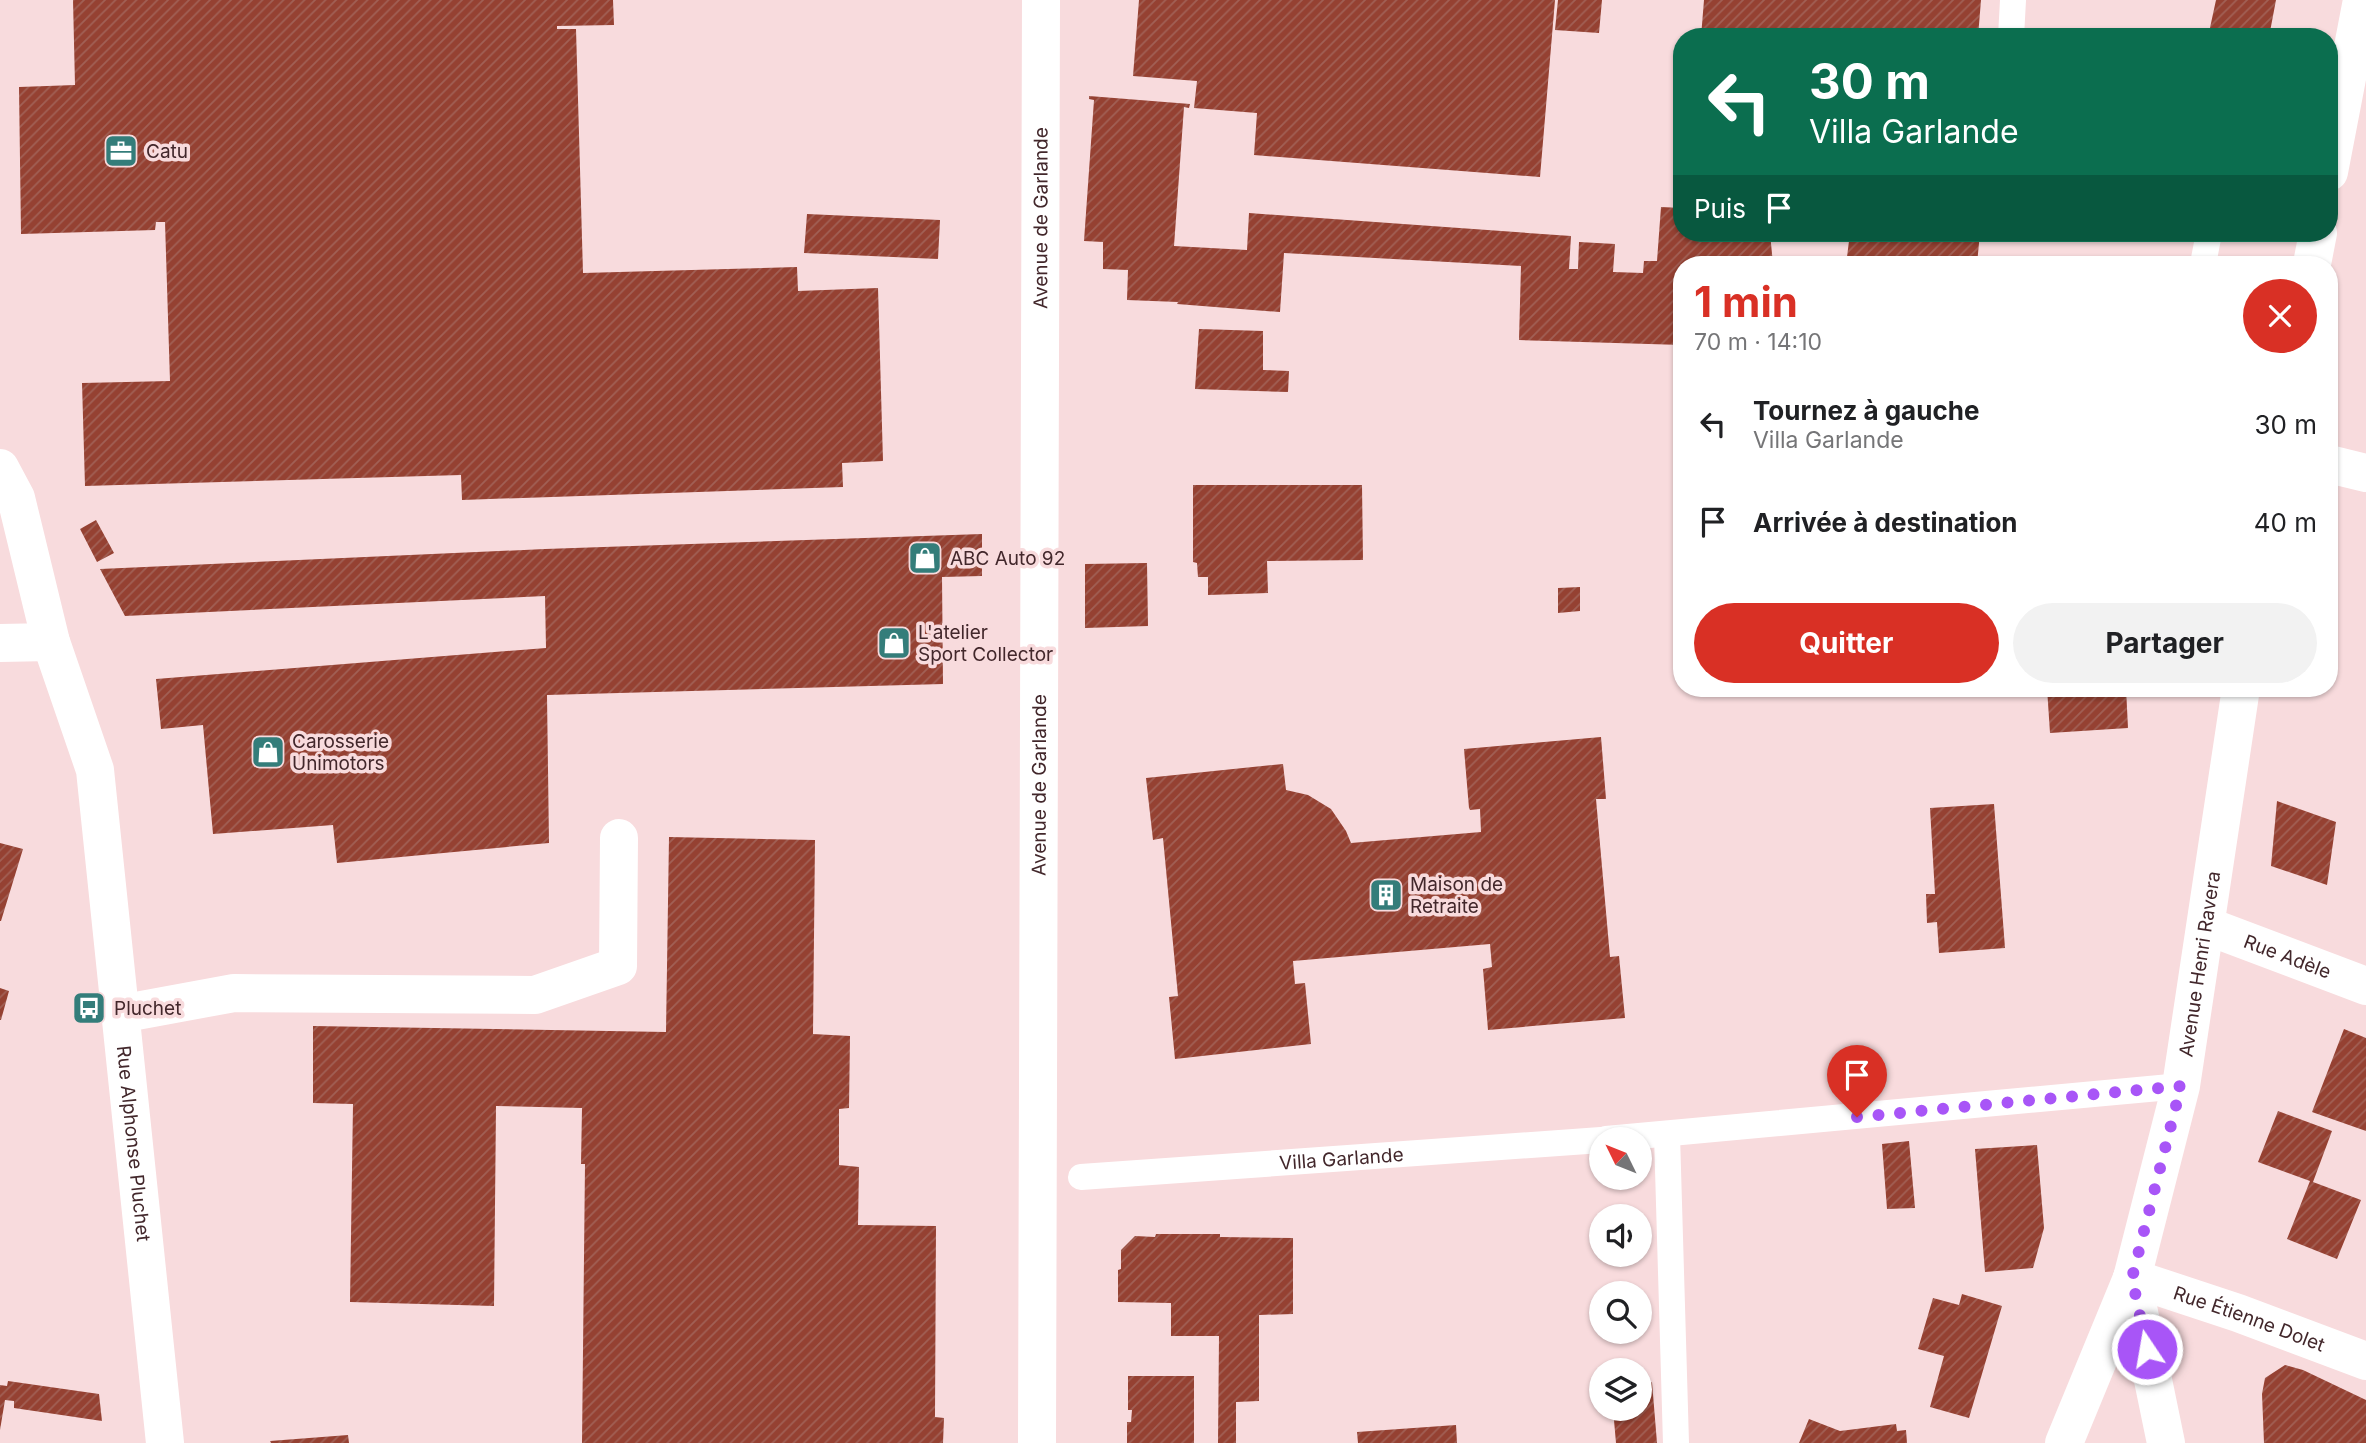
<!DOCTYPE html>
<html lang="fr">
<meta charset="utf-8">
<style>
:root{--surface:#fff;--page:#f2f2f2;--text:#202124;--muted:#757577;--accent:#d93025}
body{margin:0;font-family:Inter,sans-serif;background:var(--page);color:var(--text);height:100vh;display:flex;flex-direction:column;font-size:26px;white-space:nowrap}
*{box-sizing:border-box;margin:0}
p{font-size:23px;color:var(--muted)}
.icon{flex:none;width:38px;height:38px;fill:none;stroke:currentColor;stroke-width:2;stroke-linecap:round;stroke-linejoin:round}
.map{position:relative;flex:1;overflow:hidden}
.details{position:absolute;left:1673px;top:256px;width:665px;height:441px;display:flex;flex-direction:column;background:var(--surface);border-radius:28px;box-shadow:0 2px 5px #0004}
.details>*{flex:none}
.top-card{position:absolute;left:1673px;top:28px;width:665px;height:214px;border-radius:28px;box-shadow:0 2px 5px #0004;background:#0b6e4f;color:#fff;overflow:hidden}
.needle{width:46px;rotate:313deg}
.controls{position:absolute;left:1589px;top:1127px;display:grid;gap:14px}
.controls a{display:grid;place-items:center;width:63px;height:63px;border-radius:50%;background:var(--surface);box-shadow:0 2px 5px #0004;font-size:35px}
.pin{position:absolute;display:grid;place-items:center;width:60px;height:60px;color:#fff;margin:-72px -30px;border-radius:50% 50% 50% 0;rotate:-45deg;box-shadow:0 0 7px #0007}
.pin .icon{rotate:45deg}
.me{position:absolute;width:77px;margin:-38px;rotate:348deg;stroke-linejoin:round;filter:drop-shadow(0 0 5px #0008)}
.turn{display:flex;align-items:center;gap:24px;height:147px;padding:0 21px;font-size:32px}
.turn .icon{width:91px;height:91px;stroke-width:2.5}
.turn b{display:block;font-size:49px;line-height:60px}
.then{display:flex;align-items:center;height:66px;padding:0 21px;background:#0003;gap:14px;font-size:26px}
.round{display:grid;place-items:center;flex:none;width:74px;height:74px;border-radius:37px;background:var(--page)}
.headline{display:flex;align-items:center;justify-content:space-between;height:119px;padding:0 21px}
h1{font-size:42px;font-weight:700;line-height:52px;color:var(--accent)}
.button{display:flex;gap:14px;margin-top:auto;padding:14px 21px}
.button a{flex:1;height:80px;border-radius:42px;background:var(--accent);color:#fff;font-size:28px;font-weight:700;line-height:80px;text-align:center}
.button a+a{background:var(--page);color:var(--text)}
ul{padding:0;list-style:none}
li{display:flex;align-items:center;gap:21px;height:98px;padding:0 21px}
li div{flex:1}
li b{display:block;font-size:26px}
li em{font-style:normal}
.map>svg:first-child{display:block}
.building{fill:url(#building-hatch)}
.lines{fill:none;stroke-linecap:round;stroke-linejoin:round}
.service{stroke:#fff;stroke-width:26}
.minor{stroke:#fff;stroke-width:38}
.tertiary{stroke:#fff;stroke-width:38}
.route{stroke:#a855f7;stroke-width:12;stroke-dasharray:0 21.6}
.labels{text-anchor:middle;stroke-width:7;stroke-linejoin:round;paint-order:stroke}
.poi-label{font-size:19px;fill:#42272b;stroke:#f8dbdd;text-anchor:start}
.street-label{font-size:19px;fill:#42272b;stroke:#f8dbdd}
</style>
<div class="map">
<svg width="2366" height="1443" viewBox="0 0 2366 1443">
<defs>
<pattern id="building-hatch" width="6" height="6" patternUnits="userSpaceOnUse" patternTransform="scale(1.75)"><rect width="6" height="6" fill="#954132"/><path d="M-1 1l2-2M0 6l6-6M5 7l2-2" fill="none" stroke="#a16055"/></pattern>
</defs>
<rect width="100%" height="100%" fill="#f8dbdd"/>
<path class="building" d="M 73,0 L 613,0 L 614,25 L 557,26 L 557,29 L 576,29 L 583,273 L 797,267 L 798,291 L 878,288 L 883,461 L 842,463 L 843,487 L 462,500 L 461,475 L 85,486 L 82,383 L 170,381 L 165,222 L 156,222 L 155,230 L 21,234 L 19,87 L 75,85 Z
M 1139,0 L 1555,0 L 1540,177 L 1254,155 L 1257,113 L 1194,108 L 1197,81 L 1133,76 Z
M 1558,0 L 1602,0 L 1599,33 L 1555,30 Z
M 1704,0 L 1981,0 L 1978,37 L 1701,37 Z
M 2216,0 L 2276,0 L 2269,37 L 2208,37 Z
M 1089,96 L 1190,104 L 1189,108 L 1184,107 L 1174,246 L 1247,250 L 1249,213 L 1571,236 L 1569,269 L 1578,269 L 1579,242 L 1615,244 L 1613,272 L 1643,273 L 1644,261 L 1657,261 L 1661,207 L 1682,208 L 1682,233 L 1770,233 L 1773,264 L 1682,264 L 1682,345 L 1519,340 L 1521,266 L 1284,253 L 1280,312 L 1177,304 L 1178,302 L 1127,300 L 1128,270 L 1103,269 L 1103,242 L 1084,241 L 1094,100 L 1089,99 Z
M 807,214 L 940,220 L 938,259 L 804,253 Z
M 1850,233 L 1980,233 L 1977,264 L 1943,264 L 1847,257 Z
M 1199,329 L 1263,331 L 1263,370 L 1289,371 L 1288,392 L 1195,389 Z
M 1193,485 L 1362,485 L 1363,560 L 1267,561 L 1268,593 L 1208,595 L 1208,577 L 1198,577 L 1197,563 L 1193,562 Z
M 96,520 L 114,553 L 97,562 L 80,529 Z
M 982,534 L 982,576 L 942,577 L 943,684 L 547,695 L 549,843 L 337,863 L 333,825 L 213,834 L 203,725 L 161,729 L 156,679 L 546,648 L 545,596 L 125,616 L 100,569 L 545,549 Z
M 1147,563 L 1148,626 L 1085,628 L 1085,564 Z
M 1580,587 L 1580,611 L 1558,613 L 1558,588 Z
M 2047,688 L 2126,688 L 2128,728 L 2050,733 Z
M 1601,737 L 1606,799 L 1596,799 L 1610,957 L 1619,956 L 1625,1018 L 1488,1030 L 1483,969 L 1492,967 L 1490,944 L 1293,961 L 1295,984 L 1305,983 L 1311,1044 L 1175,1059 L 1169,997 L 1178,996 L 1163,838 L 1153,840 L 1146,778 L 1283,764 L 1286,790 L 1308,795 L 1331,809 L 1346,831 L 1351,843 L 1481,832 L 1480,809 L 1470,810 L 1469,808 L 1464,749 Z
M 2277,801 L 2336,822 L 2327,885 L 2271,866 Z
M 1994,804 L 2005,948 L 1939,953 L 1937,922 L 1927,923 L 1926,894 L 1935,894 L 1930,808 Z
M 669,837 L 815,840 L 813,1034 L 850,1036 L 849,1108 L 839,1109 L 839,1165 L 859,1167 L 858,1225 L 936,1226 L 935,1417 L 944,1418 L 943,1443 L 582,1443 L 585,1164 L 581,1164 L 582,1108 L 496,1106 L 494,1306 L 350,1302 L 353,1104 L 313,1103 L 313,1026 L 666,1032 Z
M 0,843 L 23,849 L 1,921 L 0,921 Z
M 0,988 L 9,991 L 1,1020 L 0,1020 Z
M 2344,1029 L 2366,1038 L 2366,1131 L 2312,1112 Z
M 2278,1111 L 2332,1131 L 2313,1182 L 2361,1200 L 2337,1259 L 2287,1239 L 2310,1181 L 2258,1162 Z
M 1909,1141 L 1915,1208 L 1887,1209 L 1882,1144 Z
M 2037,1145 L 2044,1228 L 2033,1268 L 1985,1272 L 1975,1149 Z
M 1156,1234 L 1220,1234 L 1220,1237 L 1293,1238 L 1293,1314 L 1259,1315 L 1259,1401 L 1236,1402 L 1236,1443 L 1218,1443 L 1219,1336 L 1171,1336 L 1171,1303 L 1118,1302 L 1118,1270 L 1121,1269 L 1121,1250 L 1135,1236 L 1155,1237 Z
M 1962,1294 L 2002,1306 L 1969,1418 L 1930,1407 L 1944,1356 L 1918,1349 L 1933,1298 L 1959,1305 Z
M 2285,1365 L 2303,1370 L 2366,1400 L 2366,1443 L 2264,1443 L 2262,1394 L 2265,1378 Z
M 1128,1376 L 1194,1376 L 1194,1443 L 1127,1443 L 1127,1422 L 1131,1422 L 1132,1410 L 1128,1410 Z
M 8,1381 L 99,1394 L 102,1421 L 14,1408 L 14,1401 L 5,1400 L 0,1430 L 0,1385 L 7,1386 Z
M 1652,1382 L 1657,1443 L 1616,1443 L 1613,1409 L 1640,1409 L 1640,1390 Z
M 1809,1419 L 1840,1431 L 1896,1424 L 1897,1431 L 1906,1430 L 1907,1443 L 1799,1443 Z
M 1456,1425 L 1457,1443 L 1358,1443 L 1357,1432 Z
M 348,1435 L 349,1443 L 271,1443 L 270,1441 Z"/>
<g class="lines">
<g class="service">
<path d="M 2011,37 L 2013,0"/>
<path d="M 2203,264 L 2209,233"/>
<path d="M 1667,1135 L 1676,1443"/>
<path d="M 1606,1139 L 2181,1086"/>
<path id="s1" d="M 1081,1177 L 1601,1140"/>
</g>
<g class="minor">
<path d="M 2329,464 L 2366,473"/>
<path id="s2" d="M 2207,926 L 2366,986"/>
<path d="M 120,1014 L 234,993 L 535,995 L 618,966 L 619,838"/>
<path id="s3" d="M 2132,1278 L 2238,1313 L 2366,1361"/>
<path d="M 2132,1278 L 2166,1443"/>
<path id="s4" d="M 1037,1443 L 1041,0"/>
</g>
<g class="tertiary">
<path d="M 2329,172 L 2362,0"/>
<path d="M 2312,264 L 2318,233"/>
<path id="s5" d="M 0,468 L 16,498 L 51,642 L 95,770 L 165,1443"/>
<path d="M 0,643 L 51,642"/>
<path id="s6" d="M 2064,1443 L 2132,1278 L 2181,1086 L 2241,688"/>
</g>
</g>
<g class="lines">
<path class="route" d="M 1857,1117 L 2181,1086 L 2132,1278 L 2147,1349"/>
</g>
<defs>
<symbol id="office-square" viewBox="-11 -11 22 22"><rect x="-9" y="-9" width="18" height="18" rx="4" fill="#347d7a" stroke="#f8dbdd"/><path d="M-6-3h4V-5.5h4V-3h4V5H-6ZM-1-4.5V-3h2v-1.5ZM-6 0V1H6V0Z" fill="#fff"/></symbol>
<symbol id="shop-square" viewBox="-11 -11 22 22"><rect x="-9" y="-9" width="18" height="18" rx="4" fill="#347d7a" stroke="#f8dbdd"/><path d="M-5-2.5h2.3a2.7 3.5 0 0 1 5.4 0H5L5.5 6h-11ZM-1.5-2.5h3a1.5 2.3 0 0 0-3 0Z" fill="#fff"/></symbol>
<symbol id="building-square" viewBox="-11 -11 22 22"><rect x="-9" y="-9" width="18" height="18" rx="4" fill="#347d7a" stroke="#f8dbdd"/><path d="M-4-6H4V6H1V3H-1V6H-4ZM-2.5-4.3h1.7v1.8h-1.7ZM.8-4.3h1.7v1.8H.8ZM-2.5-1h1.7V.8h-1.7ZM.8-1h1.7V.8H.8Z" fill="#fff"/></symbol>
<symbol id="bus-square" viewBox="-11 -11 22 22"><rect x="-9" y="-9" width="18" height="18" rx="4" fill="#347d7a" stroke="#f8dbdd"/><path d="M-5-6H5V4H4V6H2V4H-2V6H-4V4H-5ZM-3.5-4V0h7V-4ZM-3.5 1.2v1.5H-2V1.2ZM2 1.2v1.5H3.5V1.2Z" fill="#fff"/></symbol>
</defs>
<g fill-rule="evenodd">
<use href="#office-square" x="102" y="132" width="38" height="38"/>
<use href="#shop-square" x="906" y="539" width="38" height="38"/>
<use href="#shop-square" x="875" y="624" width="38" height="38"/>
<use href="#shop-square" x="249" y="733" width="38" height="38"/>
<use href="#building-square" x="1367" y="876" width="38" height="38"/>
<use href="#bus-square" x="70" y="989" width="38" height="38"/>
</g>
<g class="labels">
<g class="poi-label">
<text x="146" y="158">Catu</text>
<text x="950" y="565">ABC Auto 92</text>
<text x="918" y="639">L'atelier<tspan x="918" dy="22">Sport Collector</tspan></text>
<text x="292" y="748">Carosserie<tspan x="292" dy="22">Unimotors</tspan></text>
<text x="1410" y="891">Maison de<tspan x="1410" dy="22">Retraite</tspan></text>
<text x="114" y="1015">Pluchet</text>
</g>
<g class="street-label">
<text dy="7" stroke="none"><textPath href="#s4" startOffset="1225">Avenue de Garlande</textPath></text>
<text dy="7" stroke="none"><textPath href="#s4" startOffset="658">Avenue de Garlande</textPath></text>
<text dy="7" stroke="none"><textPath href="#s2" startOffset="86">Rue Adèle</textPath></text>
<text dy="7" stroke="none"><textPath href="#s6" startOffset="500">Avenue Henri Ravera</textPath></text>
<text dy="7" stroke="none"><textPath href="#s5" startOffset="693">Rue Alphonse Pluchet</textPath></text>
<text dy="7" stroke="none"><textPath href="#s1" startOffset="261">Villa Garlande</textPath></text>
<text dy="7" stroke="none"><textPath href="#s3" startOffset="124">Rue Étienne Dolet</textPath></text>
</g>
</g>
</svg>
<div class="controls">
<a><svg class="needle" viewBox="-14 -14 28 28"><path d="M0-13l5 13h-10z" fill="#e53935"/><path d="M0 13l5-13h-10z" fill="#757577"/></svg></a>
<a><svg class="icon" aria-label="sound" viewBox="0 0 24 24"><path d="M4 9h4l5-4v14l-5-4H4zM17 9q2 3 0 6"/></svg></a>
<a><svg class="icon" aria-label="search" viewBox="0 0 24 24"><circle cx="10" cy="10" r="6"/><path d="M15 15l6 6"/></svg></a>
<a><svg class="icon" aria-label="layers" viewBox="0 0 24 24"><path d="M12 4l9 5-9 5-9-5zM3 14l9 5 9-5"/></svg></a>
</div>
<div class="pin" style="left:1857px;top:1117px;background:#d93025"><svg class="icon" aria-label="arrive" viewBox="0 0 24 24"><path d="M6 21V4h12l-3 4 3 4H6"/></svg></div>
<svg class="me" style="left:2147px;top:1349px" viewBox="-20 -20 40 40"><circle r="17" fill="#a855f7" stroke="#fff" stroke-width="3"/><path d="M0-11L8 9 0 5-8 9z" fill="#fff"/></svg>
<div class="top-card">
<div class="turn"><svg class="icon" aria-label="left" viewBox="0 0 24 24"><path d="M17 20v-9H6M10 6l-5 5 5 5"/></svg><div><b>30 m</b>Villa Garlande</div></div>
<div class="then">Puis<svg class="icon" aria-label="arrive" viewBox="0 0 24 24"><path d="M6 21V4h12l-3 4 3 4H6"/></svg></div>
</div>
<section class="details">
<div class="headline"><div><h1>1 min</h1><p>70 m · 14:10</p></div><a class="round" style="background:#d93025;color:#fff"><svg class="icon" aria-label="close" viewBox="0 0 24 24"><path d="M6 6l12 12M18 6L6 18"/></svg></a></div>
<ul>
<li><svg class="icon" aria-label="left" viewBox="0 0 24 24"><path d="M17 20v-9H6M10 6l-5 5 5 5"/></svg><div><b>Tournez à gauche</b><p>Villa Garlande</p></div><em>30 m</em></li>
<li><svg class="icon" aria-label="arrive" viewBox="0 0 24 24"><path d="M6 21V4h12l-3 4 3 4H6"/></svg><div><b>Arrivée à destination</b></div><em>40 m</em></li>
</ul>
<div class="button"><a>Quitter</a><a>Partager</a></div>
</section>
</div>
